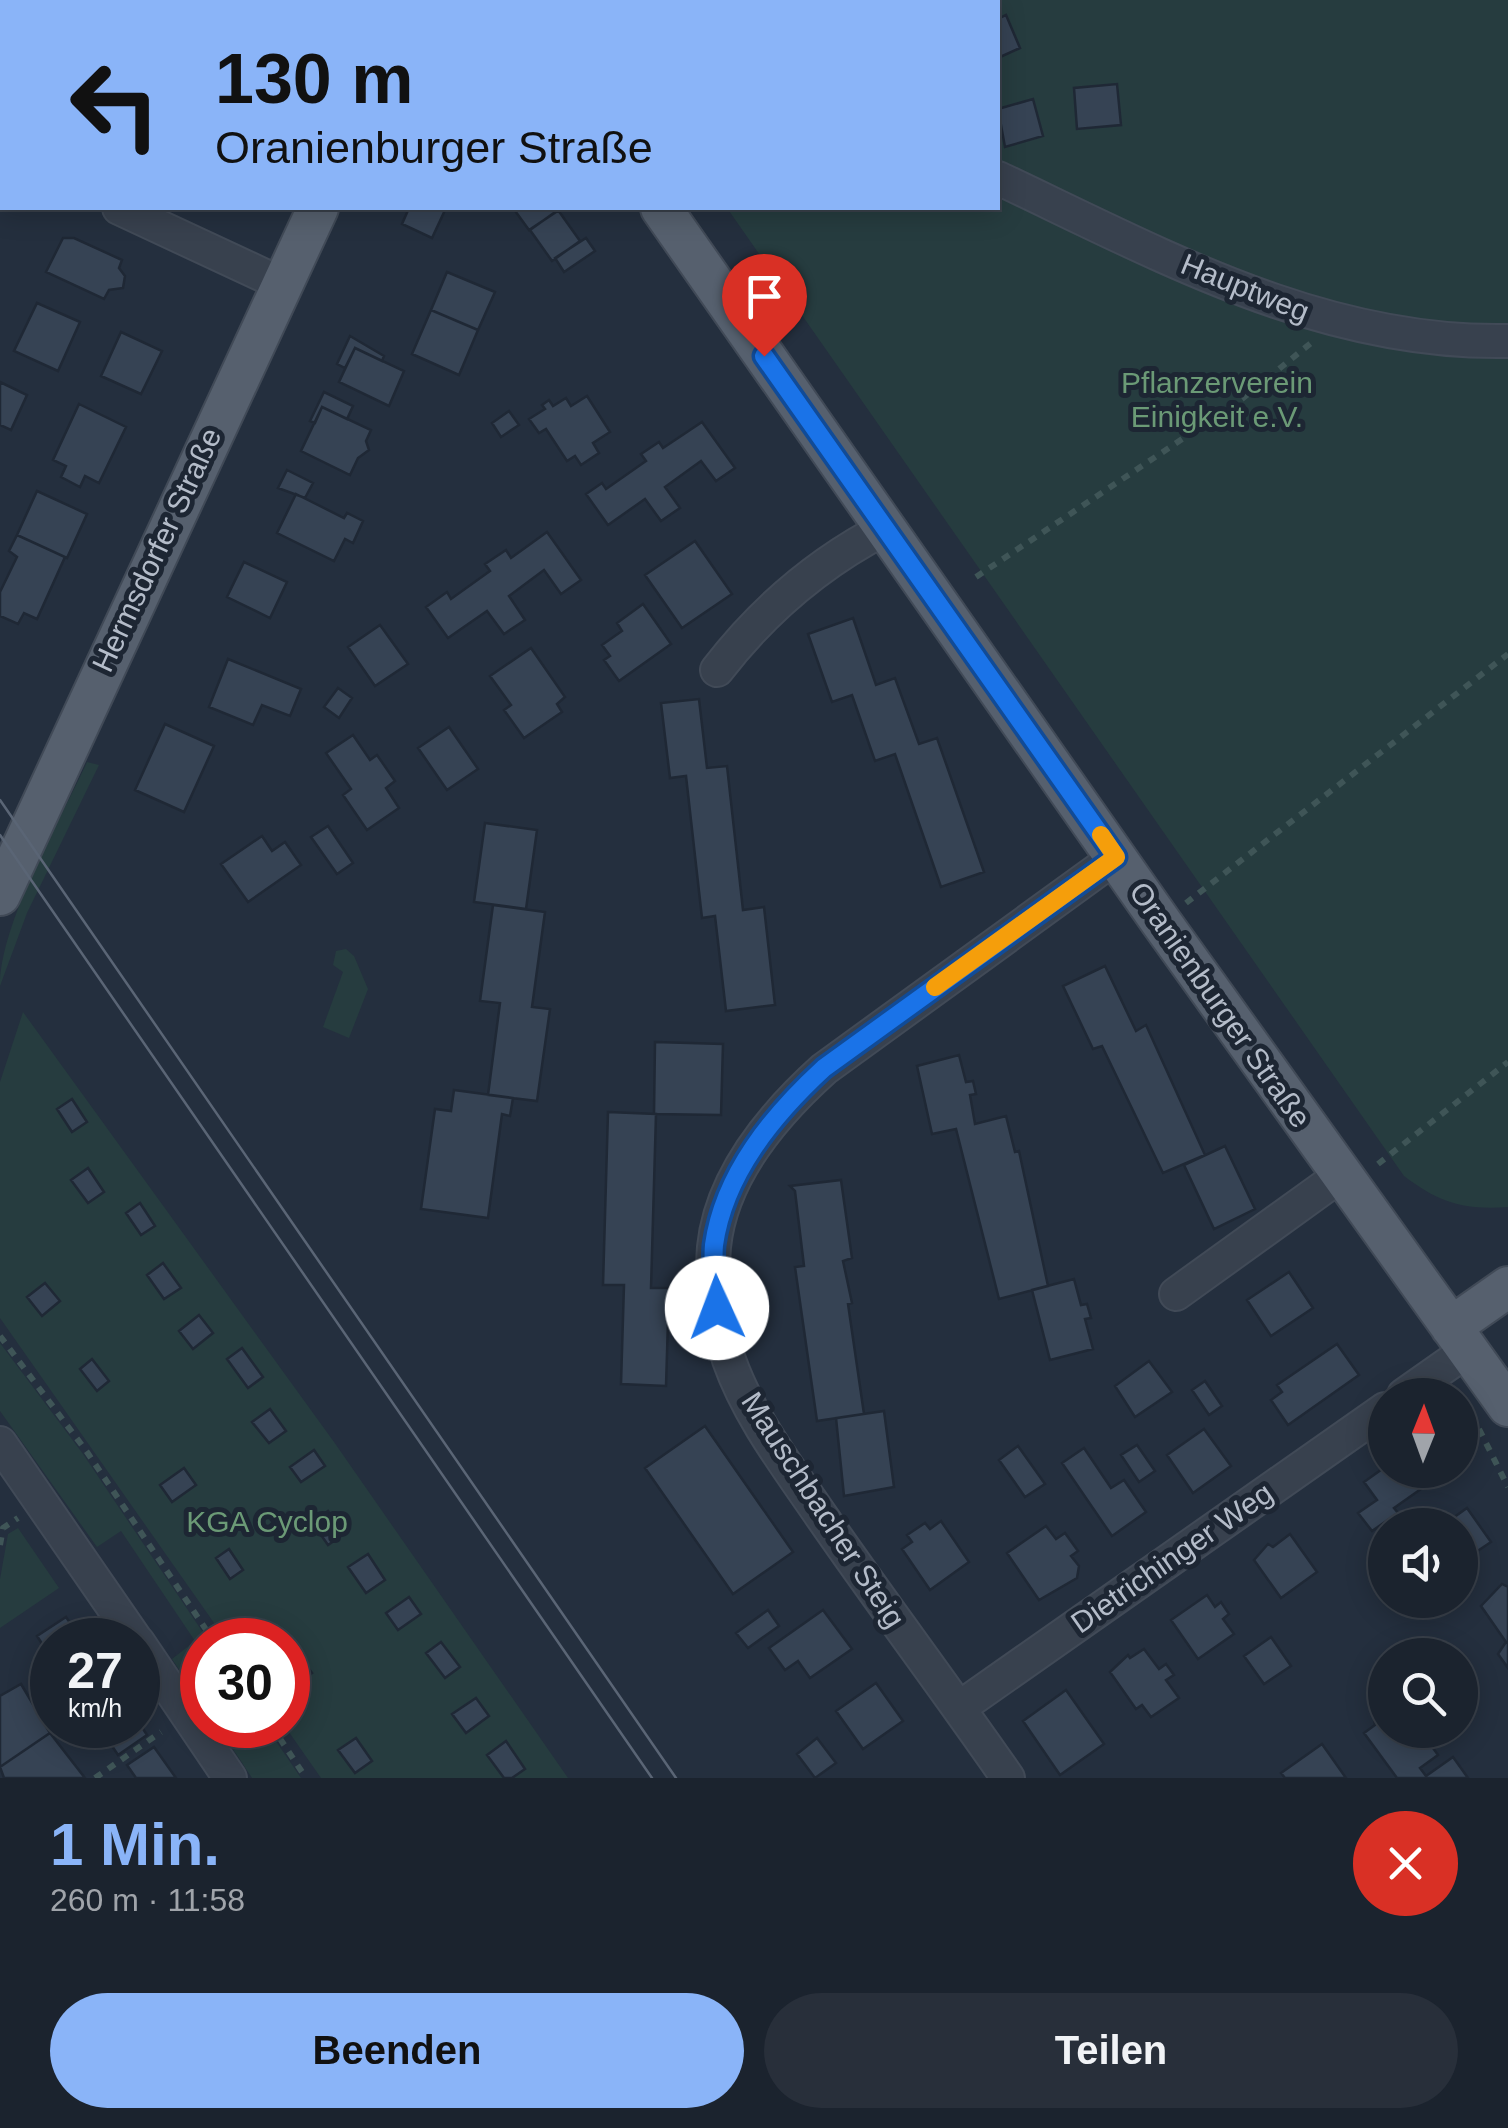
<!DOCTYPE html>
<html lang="de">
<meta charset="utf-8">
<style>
:root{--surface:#1b232e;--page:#282f3a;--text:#f1f3f6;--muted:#a0a4aa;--line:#39404a;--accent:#8ab4f8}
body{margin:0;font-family:Helvetica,sans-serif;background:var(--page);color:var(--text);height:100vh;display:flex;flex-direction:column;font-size:38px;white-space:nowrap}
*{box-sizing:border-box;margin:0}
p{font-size:32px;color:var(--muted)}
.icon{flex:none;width:55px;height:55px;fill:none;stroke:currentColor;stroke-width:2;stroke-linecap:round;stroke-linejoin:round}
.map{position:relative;height:1778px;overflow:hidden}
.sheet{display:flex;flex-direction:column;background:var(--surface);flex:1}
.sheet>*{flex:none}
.banner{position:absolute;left:0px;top:0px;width:1000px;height:210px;box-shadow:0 5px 25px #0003,0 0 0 2px var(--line);background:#8ab4f8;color:#111;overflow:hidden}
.needle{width:65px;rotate:1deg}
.fabs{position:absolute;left:1368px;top:1378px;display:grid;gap:20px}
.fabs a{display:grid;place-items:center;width:110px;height:110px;border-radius:50%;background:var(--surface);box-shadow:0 5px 25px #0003,0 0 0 2px var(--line);font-size:50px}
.speed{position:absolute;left:30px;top:1618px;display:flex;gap:20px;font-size:50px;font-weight:700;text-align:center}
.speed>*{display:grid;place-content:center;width:130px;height:130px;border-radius:50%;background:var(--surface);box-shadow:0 5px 25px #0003,0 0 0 2px var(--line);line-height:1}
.speed small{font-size:25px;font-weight:400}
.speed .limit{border:15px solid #d22;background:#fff;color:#111}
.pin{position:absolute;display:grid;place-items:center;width:85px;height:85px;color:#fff;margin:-102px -42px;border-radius:50% 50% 50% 0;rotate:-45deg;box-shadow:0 0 10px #0007}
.pin .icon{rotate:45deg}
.me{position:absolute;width:110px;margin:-55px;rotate:358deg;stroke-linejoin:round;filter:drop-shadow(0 0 8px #0008)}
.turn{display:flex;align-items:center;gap:35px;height:210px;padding:0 50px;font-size:45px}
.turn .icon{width:130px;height:130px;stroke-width:2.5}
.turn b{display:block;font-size:70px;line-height:85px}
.round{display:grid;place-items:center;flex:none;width:105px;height:105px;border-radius:52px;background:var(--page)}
.head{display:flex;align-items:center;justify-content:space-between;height:170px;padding:0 50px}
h1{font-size:60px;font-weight:800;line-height:75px;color:var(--accent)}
.button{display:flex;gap:20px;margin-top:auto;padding:20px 50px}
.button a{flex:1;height:115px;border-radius:60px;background:var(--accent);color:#111;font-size:40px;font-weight:800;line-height:115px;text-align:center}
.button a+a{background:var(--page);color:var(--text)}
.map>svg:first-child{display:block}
.green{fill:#263c3f}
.building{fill:#364354;stroke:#1f2835;stroke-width:2.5}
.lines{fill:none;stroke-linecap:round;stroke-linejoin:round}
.minor-casing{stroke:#414a57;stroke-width:36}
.major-casing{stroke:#414a57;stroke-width:44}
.path{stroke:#3f5557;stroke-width:6;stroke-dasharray:8 8;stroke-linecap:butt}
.minor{stroke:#38414e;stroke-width:32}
.major{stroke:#56606e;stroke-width:40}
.tram{stroke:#5a6575;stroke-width:2.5}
.route-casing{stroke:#114b97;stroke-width:25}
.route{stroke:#1a73e8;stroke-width:18}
.slow{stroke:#f59e0b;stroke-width:18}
.labels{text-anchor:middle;stroke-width:10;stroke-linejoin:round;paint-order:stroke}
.street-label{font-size:30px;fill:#b4bcc9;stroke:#1d2633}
.park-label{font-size:30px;fill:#6b9a76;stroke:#1d2633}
</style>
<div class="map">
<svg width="1508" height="1778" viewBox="0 0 1508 1778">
<rect width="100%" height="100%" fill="#242f3e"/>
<path class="green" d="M 583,0 L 1508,0 L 1508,1207 C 1463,1210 1440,1203 1404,1176 L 727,208 L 998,208 L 998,2 Z
M 87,762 L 99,765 L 27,913 L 0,986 C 0,923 60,821 87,762 Z
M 346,949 L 354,956 L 368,989 L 349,1038 L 323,1027 L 343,972 L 333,965 L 336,951 Z
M 23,1012 L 334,1442 L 568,1778 L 321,1778 L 284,1725 L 288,1640 L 226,1640 L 0,1318 L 0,1082 Z
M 0,1343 L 83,1454 L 208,1640 L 202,1640 L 202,1704 L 172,1659 L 195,1641 L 121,1531 L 97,1547 L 0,1411 Z
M 18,1528 L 59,1588 L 0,1628 L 0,1579 L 8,1534 Z
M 217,1725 L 265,1725 L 301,1778 L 252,1778 Z"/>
<path class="building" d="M 1006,15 L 1020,48 L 998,58 L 998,19 Z
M 1117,84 L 1121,125 L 1077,129 L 1074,88 Z
M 1033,99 L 1043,136 L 1005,147 L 998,109 Z
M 409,208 L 446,208 L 432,238 L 402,224 Z
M 513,208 L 562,208 L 529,230 Z
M 558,210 L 580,241 L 552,261 L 530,230 Z
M 63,238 L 74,238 L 122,260 L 119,268 L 125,276 L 123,288 L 109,290 L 104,299 L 46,272 Z
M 586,238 L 595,251 L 564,272 L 555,258 Z
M 447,272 L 495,292 L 478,330 L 431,310 Z
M 37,303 L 80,322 L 58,371 L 14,351 Z
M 431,310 L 478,330 L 459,375 L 412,354 Z
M 121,332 L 162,351 L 141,394 L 101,376 Z
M 350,336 L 384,356 L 382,361 L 355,348 L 345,368 L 337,364 Z
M 355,348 L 404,371 L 389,406 L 339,382 Z
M 0,382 L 27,395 L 11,430 L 0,425 Z
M 324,392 L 353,406 L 347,419 L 322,407 L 315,423 L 310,421 Z
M 587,396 L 610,432 L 593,443 L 599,453 L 581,465 L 575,456 L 567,461 L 546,429 L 539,433 L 529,419 L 545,409 L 542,405 L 549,400 L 553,406 L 566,398 L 571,406 Z
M 79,404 L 126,427 L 99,483 L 85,476 L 80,487 L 61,477 L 66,466 L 53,460 Z
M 322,407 L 371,430 L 366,441 L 369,450 L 358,458 L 350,475 L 301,451 Z
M 509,411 L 519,425 L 501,437 L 492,423 Z
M 702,422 L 735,468 L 716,481 L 701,461 L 665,487 L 680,508 L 661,521 L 645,499 L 608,525 L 586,494 L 602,483 L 606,489 L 646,461 L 641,454 L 659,442 L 663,448 Z
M 287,470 L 313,483 L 305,498 L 278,488 Z
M 37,491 L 87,514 L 67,558 L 17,535 Z
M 296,494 L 344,518 L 347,513 L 363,521 L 353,543 L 345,539 L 334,561 L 277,533 Z
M 547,532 L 581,580 L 561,594 L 544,570 L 509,596 L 525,620 L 504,634 L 487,611 L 448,638 L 426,607 L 447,592 L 451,599 L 490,571 L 485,564 L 506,550 L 511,558 Z
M 17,535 L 65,557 L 37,619 L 24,613 L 18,624 L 0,616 L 0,592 L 17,557 L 9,551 Z
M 695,541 L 732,594 L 682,628 L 645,575 Z
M 244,562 L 287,582 L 270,618 L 227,597 Z
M 643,604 L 671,644 L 619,681 L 604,660 L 610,656 L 602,645 L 622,631 L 617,623 Z
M 853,618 L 876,685 L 895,678 L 919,744 L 937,738 L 984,872 L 941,887 L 895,754 L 875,761 L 852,695 L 832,702 L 808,634 Z
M 380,625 L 408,664 L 375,686 L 348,647 Z
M 531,648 L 565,697 L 557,704 L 562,712 L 524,738 L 504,710 L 511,705 L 490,676 Z
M 228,659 L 301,689 L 290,716 L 262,705 L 253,725 L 209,707 Z
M 338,688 L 352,698 L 339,718 L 324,707 Z
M 699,699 L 707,768 L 727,766 L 743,910 L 764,907 L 775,1005 L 726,1011 L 715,916 L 702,918 L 686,776 L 670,778 L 661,703 Z
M 165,724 L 214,746 L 184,812 L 135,790 Z
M 449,727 L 478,769 L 447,790 L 418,748 Z
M 353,735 L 370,760 L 377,755 L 395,781 L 386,788 L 399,808 L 367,830 L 343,795 L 351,789 L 326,753 Z
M 485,823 L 537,830 L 526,909 L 474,902 Z
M 328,826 L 353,863 L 337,874 L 311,837 Z
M 262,836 L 272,851 L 285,842 L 301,865 L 248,902 L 221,864 Z
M 493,905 L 545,912 L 532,1007 L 550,1009 L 537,1101 L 488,1095 L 500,1003 L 480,1001 Z
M 1105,966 L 1136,1031 L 1146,1025 L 1205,1155 L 1163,1173 L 1102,1046 L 1093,1049 L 1063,986 Z
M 655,1042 L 723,1044 L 721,1115 L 654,1114 Z
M 959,1055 L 966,1082 L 973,1081 L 976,1094 L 970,1095 L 975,1124 L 1006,1116 L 1015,1152 L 1019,1151 L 1048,1286 L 999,1299 L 956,1129 L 932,1134 L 917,1066 Z
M 454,1090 L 513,1098 L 510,1116 L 502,1114 L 488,1218 L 421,1209 L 435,1109 L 451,1111 Z
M 72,1099 L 87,1122 L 72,1132 L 57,1109 Z
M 608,1112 L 656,1114 L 651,1288 L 669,1288 L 666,1386 L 621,1384 L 624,1285 L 603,1285 Z
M 1225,1146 L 1255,1209 L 1214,1229 L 1184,1165 Z
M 88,1168 L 104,1192 L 88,1203 L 71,1180 Z
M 841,1180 L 852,1258 L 843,1261 L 852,1303 L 848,1304 L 864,1414 L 817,1421 L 795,1267 L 804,1266 L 795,1191 L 790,1186 Z
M 140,1203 L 155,1226 L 141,1235 L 126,1213 Z
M 163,1263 L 181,1288 L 164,1299 L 147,1275 Z
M 1289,1272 L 1313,1308 L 1271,1336 L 1247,1300 Z
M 1074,1279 L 1081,1305 L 1087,1304 L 1091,1318 L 1085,1319 L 1093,1349 L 1050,1360 L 1032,1290 Z
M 45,1283 L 60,1301 L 42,1316 L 27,1297 Z
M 199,1315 L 213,1333 L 193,1349 L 179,1331 Z
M 1337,1344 L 1359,1375 L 1288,1425 L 1271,1400 L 1282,1392 L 1277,1385 Z
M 242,1348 L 263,1377 L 248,1388 L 227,1359 Z
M 92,1359 L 109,1381 L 97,1391 L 80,1369 Z
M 1149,1361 L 1172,1392 L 1135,1417 L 1115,1386 Z
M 1205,1381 L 1222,1406 L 1209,1415 L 1192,1390 Z
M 270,1409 L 286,1431 L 269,1443 L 252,1422 Z
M 884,1411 L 894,1487 L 844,1496 L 836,1418 Z
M 705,1426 L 793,1552 L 733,1594 L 645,1468 Z
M 1204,1429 L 1231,1466 L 1193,1493 L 1167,1455 Z
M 1137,1445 L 1155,1471 L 1139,1482 L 1121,1455 Z
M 1018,1446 L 1045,1484 L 1025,1497 L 999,1460 Z
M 1084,1448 L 1111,1488 L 1124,1480 L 1146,1512 L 1112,1536 L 1062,1463 Z
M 314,1450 L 325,1466 L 301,1482 L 290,1467 Z
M 1385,1467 L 1434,1470 L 1438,1477 L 1394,1508 L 1398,1513 L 1372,1531 L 1358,1513 L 1377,1500 L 1364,1482 Z
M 184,1468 L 196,1485 L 172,1502 L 160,1485 Z
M 1467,1508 L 1491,1542 L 1470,1556 L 1478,1568 L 1460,1580 L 1460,1525 L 1443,1525 Z
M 328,1511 L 344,1534 L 328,1545 L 312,1522 Z
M 941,1521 L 969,1562 L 930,1590 L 902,1549 L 912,1542 L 907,1535 L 925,1523 L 930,1529 Z
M 1046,1526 L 1056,1539 L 1065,1533 L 1078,1551 L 1071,1556 L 1079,1566 L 1077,1578 L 1039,1600 L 1007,1553 Z
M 1290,1534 L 1317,1572 L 1281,1598 L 1254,1560 L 1268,1544 L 1273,1547 Z
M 229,1549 L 243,1570 L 230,1579 L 216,1558 Z
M 368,1554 L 385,1580 L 366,1593 L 348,1567 Z
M 1502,1584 L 1508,1587 L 1508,1668 L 1498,1654 L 1506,1642 L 1481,1606 Z
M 1207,1595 L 1215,1607 L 1221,1602 L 1229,1614 L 1223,1619 L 1234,1634 L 1198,1659 L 1171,1620 Z
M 409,1597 L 421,1614 L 398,1630 L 386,1613 Z
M 768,1610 L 779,1626 L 748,1648 L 736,1633 Z
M 823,1610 L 852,1649 L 810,1678 L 798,1661 L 785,1670 L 769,1648 Z
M 66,1617 L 82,1640 L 52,1640 L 52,1659 L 37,1636 Z
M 1271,1637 L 1291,1666 L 1264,1684 L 1244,1656 Z
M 441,1642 L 460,1667 L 445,1678 L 426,1653 Z
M 293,1647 L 312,1673 L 299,1683 L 288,1667 L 288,1652 Z
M 1144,1649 L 1159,1669 L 1166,1664 L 1174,1675 L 1166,1680 L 1179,1698 L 1151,1717 L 1142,1705 L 1136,1709 L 1110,1672 L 1128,1655 L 1130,1658 Z
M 876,1683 L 903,1721 L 863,1749 L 836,1711 Z
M 21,1684 L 50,1733 L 0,1767 L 0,1696 Z
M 1066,1690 L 1104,1744 L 1060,1775 L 1023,1721 Z
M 476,1698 L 489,1716 L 466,1733 L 452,1714 Z
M 1381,1707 L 1385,1708 L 1385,1730 L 1420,1730 L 1438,1755 L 1420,1768 L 1426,1776 L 1453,1757 L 1468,1778 L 1397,1778 L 1364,1733 L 1375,1725 L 1373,1713 Z
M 138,1721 L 147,1735 L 118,1755 L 98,1725 L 138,1725 Z
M 50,1733 L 85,1778 L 4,1778 L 0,1767 Z
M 356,1738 L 372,1761 L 355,1773 L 338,1750 Z
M 817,1738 L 836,1763 L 815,1778 L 797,1754 Z
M 506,1741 L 525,1769 L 512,1778 L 504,1778 L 487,1755 Z
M 1322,1744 L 1346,1778 L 1285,1778 L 1281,1773 Z
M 154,1747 L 176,1778 L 136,1778 L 127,1765 Z"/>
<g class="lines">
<defs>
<path id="minor" d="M 598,0 L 602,2
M 0,131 L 2,133
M 998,178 C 1161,255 1322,345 1508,341
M 119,208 L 282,284
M 717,670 C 764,609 818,563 886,528
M 1176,1294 L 1341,1175
M 1404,1395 L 1468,1350
M 0,1443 L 136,1640
M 138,1642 L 230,1778
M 959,1708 L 1385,1409
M 1008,1778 C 947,1690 883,1605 822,1517 C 788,1467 749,1417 729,1360 C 718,1326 711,1283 714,1247 C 721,1176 774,1114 824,1069 L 1116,857"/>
<path id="major" d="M 521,0 L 522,2
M 417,2 L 419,0
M 661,208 L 1161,922 L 1508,1406
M 0,895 L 318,208
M 1451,1327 L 1508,1287"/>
</defs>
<use href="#minor" class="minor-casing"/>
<use href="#major" class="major-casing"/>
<path class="path" d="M 976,577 L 1242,399 L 1311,343
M 1186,903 L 1508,654
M 1378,1164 L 1508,1062
M 0,1336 L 87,1452 L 213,1640
M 1479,1429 L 1508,1487
M 0,1545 L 3,1528 L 18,1518
M 271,1725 L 306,1778
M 95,1778 L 161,1732"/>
<use href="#minor" class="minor"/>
<use href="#major" class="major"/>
<path class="tram" d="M 0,800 L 676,1778
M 0,835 L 652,1778"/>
</g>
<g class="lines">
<defs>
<path id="route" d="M 717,1308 C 716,1288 712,1265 714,1245 C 724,1174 773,1115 824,1068 L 1116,857 L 764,356"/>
</defs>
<use href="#route" class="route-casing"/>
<use href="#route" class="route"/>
<path class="slow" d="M 935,987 L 1116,857 L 1101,835"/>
</g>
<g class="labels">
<g class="street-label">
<text transform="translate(1245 288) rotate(22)" y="10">Hauptweg</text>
<text transform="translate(157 550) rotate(-65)" y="10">Hermsdorfer Straße</text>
<text transform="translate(1220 1005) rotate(55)" y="10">Oranienburger Straße</text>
<text transform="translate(823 1510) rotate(57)" y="10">Mauschbacher Steig</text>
<text transform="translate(1172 1558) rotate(-35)" y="10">Dietrichinger Weg</text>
</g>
<g class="park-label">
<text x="1217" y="393">Pflanzerverein<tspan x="1217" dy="34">Einigkeit e.V.</tspan></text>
<text x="267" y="1532">KGA Cyclop</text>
</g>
</g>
</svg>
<div class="fabs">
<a><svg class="needle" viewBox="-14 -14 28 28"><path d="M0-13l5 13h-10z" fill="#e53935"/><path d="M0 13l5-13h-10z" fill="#a0a4aa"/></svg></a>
<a><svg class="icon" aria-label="sound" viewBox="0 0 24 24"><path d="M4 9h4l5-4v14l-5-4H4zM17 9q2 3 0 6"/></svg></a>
<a><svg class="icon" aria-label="search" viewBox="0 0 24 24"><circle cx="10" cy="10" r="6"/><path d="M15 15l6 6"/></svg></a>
</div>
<div class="speed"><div>27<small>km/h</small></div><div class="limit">30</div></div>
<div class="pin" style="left:764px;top:356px;background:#d93025"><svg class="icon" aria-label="arrive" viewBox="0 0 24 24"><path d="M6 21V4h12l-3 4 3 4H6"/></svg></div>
<svg class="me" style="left:717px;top:1308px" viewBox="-20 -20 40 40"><circle r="19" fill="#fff"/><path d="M0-13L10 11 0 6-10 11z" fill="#1a73e8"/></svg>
<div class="banner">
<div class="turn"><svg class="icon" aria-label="left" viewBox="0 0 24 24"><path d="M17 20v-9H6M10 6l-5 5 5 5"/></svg><div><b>130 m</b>Oranienburger Straße</div></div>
</div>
</div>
<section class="sheet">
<div class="head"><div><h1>1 Min.</h1><p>260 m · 11:58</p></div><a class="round" style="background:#d93025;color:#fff"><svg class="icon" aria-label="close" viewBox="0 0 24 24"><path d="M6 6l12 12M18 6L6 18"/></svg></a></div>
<div class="button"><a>Beenden</a><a>Teilen</a></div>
</section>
